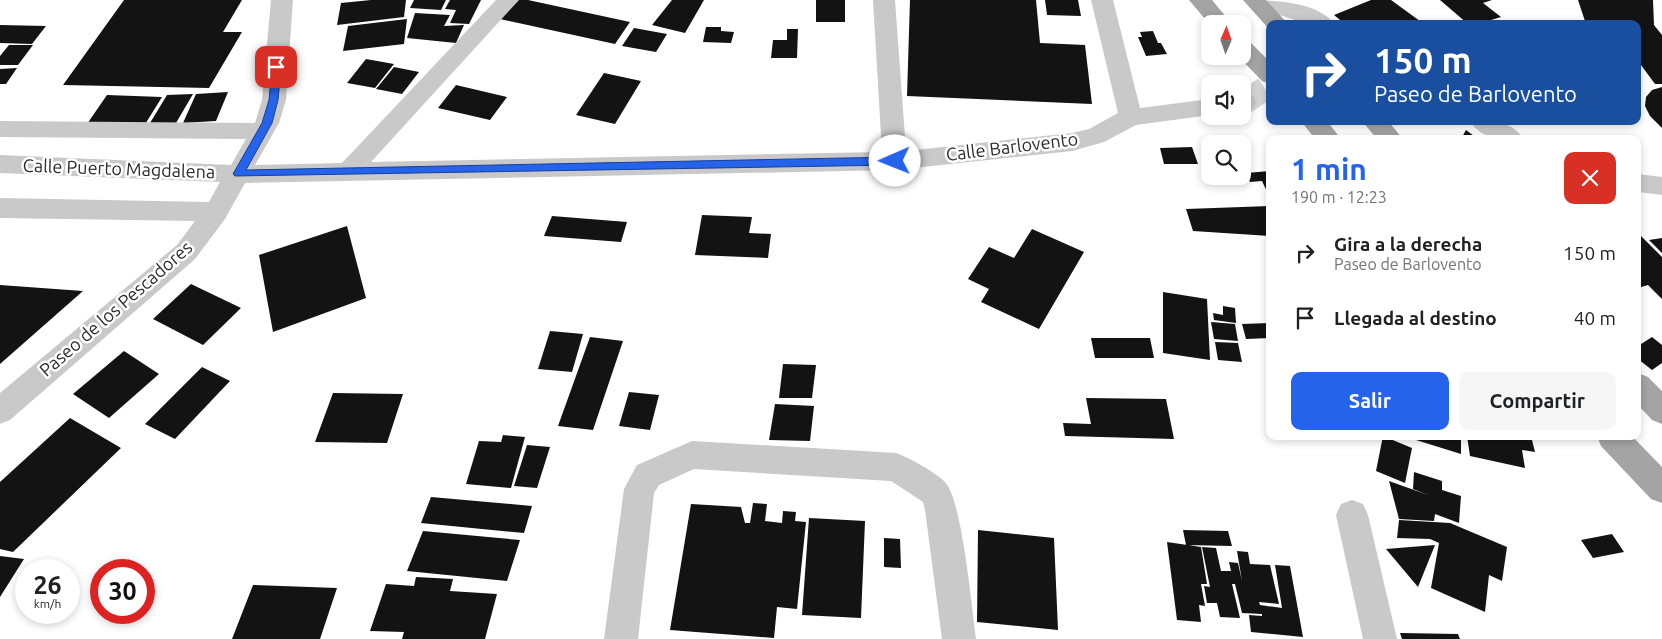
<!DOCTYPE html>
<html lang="es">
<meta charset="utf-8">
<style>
:root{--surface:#fff;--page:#f6f6f6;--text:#202124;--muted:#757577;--accent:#2563eb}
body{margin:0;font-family:Ubuntu,sans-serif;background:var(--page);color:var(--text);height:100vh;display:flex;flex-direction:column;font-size:19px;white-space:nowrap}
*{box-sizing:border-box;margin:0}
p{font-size:16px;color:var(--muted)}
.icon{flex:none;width:28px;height:28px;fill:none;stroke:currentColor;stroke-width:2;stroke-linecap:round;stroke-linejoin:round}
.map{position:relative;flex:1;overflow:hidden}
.details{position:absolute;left:1266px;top:135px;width:375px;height:305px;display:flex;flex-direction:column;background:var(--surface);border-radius:10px;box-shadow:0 2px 8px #0003}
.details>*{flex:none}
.top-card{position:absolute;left:1266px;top:20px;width:375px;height:105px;border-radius:10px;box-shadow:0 2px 8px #0003;background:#1a4fa0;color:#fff;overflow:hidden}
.needle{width:32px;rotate:2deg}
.tools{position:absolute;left:1201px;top:15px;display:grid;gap:10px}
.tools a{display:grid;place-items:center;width:50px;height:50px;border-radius:10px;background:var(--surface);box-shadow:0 2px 8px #0003;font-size:25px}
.speed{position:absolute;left:15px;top:559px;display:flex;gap:10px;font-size:25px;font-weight:700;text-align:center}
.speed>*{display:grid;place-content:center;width:65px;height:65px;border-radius:50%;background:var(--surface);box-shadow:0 2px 8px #0003;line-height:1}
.speed small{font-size:12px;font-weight:400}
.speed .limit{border:8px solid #d22;background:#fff;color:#111}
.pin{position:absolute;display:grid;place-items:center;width:42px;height:42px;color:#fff;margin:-21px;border-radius:10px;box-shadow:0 2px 8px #0006}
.me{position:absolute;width:55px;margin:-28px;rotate:269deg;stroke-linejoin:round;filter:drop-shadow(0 0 4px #0008)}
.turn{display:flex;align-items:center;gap:18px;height:105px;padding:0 25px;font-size:22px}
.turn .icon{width:65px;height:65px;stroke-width:2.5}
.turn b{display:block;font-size:35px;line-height:42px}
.round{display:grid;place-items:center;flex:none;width:52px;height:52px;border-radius:10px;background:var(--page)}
.summary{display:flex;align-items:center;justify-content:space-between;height:85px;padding:0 25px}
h1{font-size:30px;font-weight:700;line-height:38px;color:var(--accent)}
.action{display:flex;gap:10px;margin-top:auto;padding:10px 25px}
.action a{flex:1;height:58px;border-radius:10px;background:var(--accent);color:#fff;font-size:20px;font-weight:700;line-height:58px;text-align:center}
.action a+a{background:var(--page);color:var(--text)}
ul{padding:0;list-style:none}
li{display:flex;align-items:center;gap:15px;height:65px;padding:0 25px}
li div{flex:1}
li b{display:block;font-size:19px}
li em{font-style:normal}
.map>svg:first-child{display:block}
.building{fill:#131313}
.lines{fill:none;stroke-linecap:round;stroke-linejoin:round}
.minor-tunnel{stroke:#d5d5d5;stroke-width:24;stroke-dasharray:24 12;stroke-linecap:butt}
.minor{fill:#c9c9c9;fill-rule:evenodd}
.major{fill:#a4a4a4;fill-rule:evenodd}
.route{fill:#2563eb;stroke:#184099}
.labels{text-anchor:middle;stroke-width:5;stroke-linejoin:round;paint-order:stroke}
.street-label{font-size:18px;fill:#2c2c2c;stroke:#fff}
</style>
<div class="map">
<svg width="1662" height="639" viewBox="0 0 1662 639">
<rect width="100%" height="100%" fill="#fff"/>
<path class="building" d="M 124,0 L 242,0 L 223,32 L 242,32 L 209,88 L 63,85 Z
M 371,0 L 406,0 L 404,17 L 337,25 L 341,3 Z
M 414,0 L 446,0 L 441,10 L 410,8 Z
M 450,0 L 481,0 L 469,24 L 450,23 L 456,10 L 445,9 Z
M 515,0 L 528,0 L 630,22 L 615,44 L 500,19 Z
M 672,0 L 704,0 L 685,33 L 652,25 Z
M 816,0 L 845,0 L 845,22 L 816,22 Z
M 910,0 L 1036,0 L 1040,43 L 1085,45 L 1092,104 L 907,96 Z
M 1045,0 L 1078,0 L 1081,16 L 1047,15 Z
M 1371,0 L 1391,0 L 1424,24 L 1345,24 L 1334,15 Z
M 1440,0 L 1492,0 L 1483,3 L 1501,17 L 1478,24 L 1468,24 Z
M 1578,0 L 1653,0 L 1654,25 L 1662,35 L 1662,84 L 1655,84 L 1638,61 L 1638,24 L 1585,21 Z
M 415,13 L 450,15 L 444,26 L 464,25 L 456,43 L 407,38 Z
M 407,19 L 404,44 L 343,51 L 348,26 Z
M 0,25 L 46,26 L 32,44 L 0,43 Z
M 706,27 L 721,27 L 721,31 L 734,32 L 731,43 L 703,42 Z
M 634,28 L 667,34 L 656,52 L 622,46 Z
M 787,29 L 798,29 L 797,58 L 771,58 L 773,40 L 787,40 Z
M 1153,31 L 1158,43 L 1161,43 L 1167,54 L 1146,56 L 1138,37 L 1142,37 L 1140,32 Z
M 9,45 L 33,45 L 18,65 L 0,65 L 0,56 Z
M 366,59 L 394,64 L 375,88 L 347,83 Z
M 394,67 L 419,72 L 402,94 L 376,89 Z
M 17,68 L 6,84 L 0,84 L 0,69 Z
M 604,73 L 641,81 L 615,124 L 576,115 Z
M 456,85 L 507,97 L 490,120 L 438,108 Z
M 1662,87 L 1662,128 L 1650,116 L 1645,106 L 1646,97 L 1652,90 Z
M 228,92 L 216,121 L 183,123 L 196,94 Z
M 193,94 L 176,123 L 150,123 L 167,95 Z
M 107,95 L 162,97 L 144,126 L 87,124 Z
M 1466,130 L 1478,139 L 1461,139 Z
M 1192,147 L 1198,164 L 1164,164 L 1160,148 Z
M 1270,171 L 1270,198 L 1262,181 L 1250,182 L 1246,173 Z
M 1270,206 L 1270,236 L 1193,231 L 1186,209 Z
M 702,215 L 752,217 L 749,233 L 771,234 L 768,258 L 695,255 Z
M 552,216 L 627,222 L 621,242 L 544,236 Z
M 347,226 L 366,298 L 273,332 L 259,255 Z
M 1032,229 L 1084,252 L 1039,329 L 981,302 L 989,289 L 968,279 L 989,247 L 1014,258 Z
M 1638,233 L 1662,257 L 1662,299 L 1648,285 L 1638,288 Z
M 1662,238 L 1662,253 L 1649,240 Z
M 191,284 L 241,308 L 203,345 L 153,319 Z
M 0,285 L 83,291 L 0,364 Z
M 1163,292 L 1207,299 L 1210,360 L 1163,353 Z
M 1223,306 L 1235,308 L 1236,323 L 1214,320 L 1213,313 L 1223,315 Z
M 1211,322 L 1235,324 L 1238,341 L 1214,339 Z
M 1270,323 L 1270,338 L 1246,339 L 1242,324 Z
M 550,331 L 583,334 L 572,372 L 538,369 Z
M 590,337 L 623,341 L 593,430 L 558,426 Z
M 1652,337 L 1662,345 L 1662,363 L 1652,370 L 1638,359 L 1638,346 Z
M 1091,338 L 1150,338 L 1154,358 L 1095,358 Z
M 1215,342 L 1238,343 L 1242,362 L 1218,360 Z
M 124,351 L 159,374 L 109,418 L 73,394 Z
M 783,364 L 816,365 L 812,398 L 779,398 Z
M 202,367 L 230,381 L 175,439 L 145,424 Z
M 629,392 L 659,395 L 650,430 L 619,426 Z
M 333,393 L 403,394 L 387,443 L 315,442 Z
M 1086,398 L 1166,399 L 1174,439 L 1065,436 L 1063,423 L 1091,424 Z
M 775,404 L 814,406 L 810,441 L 769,440 Z
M 70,418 L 121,448 L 13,552 L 0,549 L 0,482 Z
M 503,435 L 525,437 L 511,488 L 466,484 L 479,441 L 501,442 Z
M 1383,436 L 1412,448 L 1405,483 L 1376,471 Z
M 1416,436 L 1461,436 L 1461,454 L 1416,440 Z
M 1467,436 L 1531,436 L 1535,452 L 1522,450 L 1525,468 L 1470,456 Z
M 527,445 L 550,447 L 537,488 L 514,486 Z
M 1414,472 L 1442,481 L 1442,490 L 1461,496 L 1459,523 L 1435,514 L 1436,508 L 1434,521 L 1399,519 L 1389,481 L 1428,495 L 1413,489 Z
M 431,497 L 532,506 L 524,533 L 421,523 Z
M 753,503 L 767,504 L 765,521 L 782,523 L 783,511 L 796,512 L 795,521 L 806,522 L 797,609 L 777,607 L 774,638 L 670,630 L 691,504 L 741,507 L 745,523 L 750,523 Z
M 809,518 L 865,521 L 861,618 L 802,615 Z
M 1399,520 L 1450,523 L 1507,547 L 1502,581 L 1489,575 L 1485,612 L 1431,588 L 1439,543 L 1430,539 L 1397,538 Z
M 978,530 L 1054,538 L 1058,630 L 977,622 Z
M 1183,530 L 1228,531 L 1232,546 L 1186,545 Z
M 423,531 L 520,540 L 507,581 L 407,571 Z
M 1612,534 L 1624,552 L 1593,558 L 1581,540 Z
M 884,538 L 900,539 L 901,568 L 884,567 Z
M 1167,542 L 1201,547 L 1207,584 L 1201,584 L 1205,606 L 1199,605 L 1201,622 L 1177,620 Z
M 1435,545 L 1418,587 L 1386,549 Z
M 1202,547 L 1216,548 L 1221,571 L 1231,571 L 1229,562 L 1238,563 L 1242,581 L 1237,551 L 1248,552 L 1250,564 L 1270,565 L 1279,604 L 1259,602 L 1260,605 L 1282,608 L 1275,565 L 1290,566 L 1303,637 L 1251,632 L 1249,615 L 1262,616 L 1262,614 L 1242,613 L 1235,584 L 1232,584 L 1240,618 L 1220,617 L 1217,603 L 1207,603 L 1204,586 L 1210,587 Z
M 0,556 L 24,559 L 0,597 Z
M 416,577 L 453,579 L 450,591 L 497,594 L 485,639 L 402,639 L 404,632 L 370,631 L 386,584 L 414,586 Z
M 253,585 L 337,588 L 320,639 L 232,639 Z
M 1400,633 L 1458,634 L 1460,639 L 1402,639 Z"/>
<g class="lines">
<path class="minor-tunnel" d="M 1245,102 L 1270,85"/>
<path class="minor" d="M 271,0 L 293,0 L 286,100 L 279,123 L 255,165 L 342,163 L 496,0 L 519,0 L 371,162 L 882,152 L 873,0 L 895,0 L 906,151 L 1072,133 L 1089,129 L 1118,113 L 1091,0 L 1113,0 L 1140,108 L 1210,99 L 1210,115 L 1136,125 L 1104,142 L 1072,151 L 895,170 L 245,183 L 225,219 L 195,259 L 10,420 L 0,424 L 0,393 L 177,245 L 195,221 L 0,218 L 0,198 L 209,202 L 220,182 L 0,173 L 0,155 L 231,165 L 246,139 L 0,137 L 0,121 L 255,123 L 262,100 Z
M 1244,0 C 1269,0 1319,1 1334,24 L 1308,24 L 1248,5 Z
M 1242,94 L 1253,96 L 1257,102 L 1253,108 L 1242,110 Z
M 1470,121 C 1490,121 1512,119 1523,139 C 1503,139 1482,141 1470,121 Z
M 1638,174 L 1662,177 L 1662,195 L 1638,192 Z
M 692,441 L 896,453 C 910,458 935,472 945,482 C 962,499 972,610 976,639 L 942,639 L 925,510 L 923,502 L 891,481 L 694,469 L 659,485 L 654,493 L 638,639 L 604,639 L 624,489 L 637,465 Z
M 1352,500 L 1363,504 L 1368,515 L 1397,639 L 1363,639 L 1336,515 L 1341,504 Z"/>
<path class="major" d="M 1189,0 L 1212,0 L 1232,24 L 1210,25 Z
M 1243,0 L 1266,0 L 1288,24 L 1270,24 L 1269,29 Z
M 1242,40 L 1250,42 L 1270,62 L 1270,84 L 1262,81 L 1238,56 L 1242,56 Z
M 1301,121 L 1327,121 L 1341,139 L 1315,139 Z
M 1362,121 L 1388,121 L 1403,139 L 1377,139 Z
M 1638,373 L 1648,377 L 1662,391 L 1662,424 L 1652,420 L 1638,405 Z
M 1597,436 L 1632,436 L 1662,467 L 1662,503 L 1651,499 L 1601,446 Z"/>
</g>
<path class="route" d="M 276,64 L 281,67 L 278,100 L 272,123 L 246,170 L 895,157 L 900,161 L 895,165 L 235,176 L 233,174 L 262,123 L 269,100 L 272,67 Z"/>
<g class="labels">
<g class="street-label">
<text transform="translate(1012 147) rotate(-7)" y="6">Calle Barlovento</text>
<text transform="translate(119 169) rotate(2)" y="6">Calle Puerto Magdalena</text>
<text transform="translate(116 309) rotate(-41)" y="6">Paseo de los Pescadores</text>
</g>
</g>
</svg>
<div class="tools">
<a><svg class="needle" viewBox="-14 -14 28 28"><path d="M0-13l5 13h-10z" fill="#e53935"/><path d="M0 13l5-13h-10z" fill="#757577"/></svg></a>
<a><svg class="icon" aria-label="sound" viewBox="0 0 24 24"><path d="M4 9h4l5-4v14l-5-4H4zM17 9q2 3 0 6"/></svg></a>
<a><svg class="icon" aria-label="search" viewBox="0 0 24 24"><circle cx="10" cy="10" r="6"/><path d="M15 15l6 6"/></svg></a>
</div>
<div class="speed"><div>26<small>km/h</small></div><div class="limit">30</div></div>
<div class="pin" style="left:276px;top:67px;background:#d93025"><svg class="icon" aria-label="arrive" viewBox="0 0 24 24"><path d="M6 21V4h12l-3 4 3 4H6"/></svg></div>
<svg class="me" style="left:895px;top:161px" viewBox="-20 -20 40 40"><circle r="19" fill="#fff"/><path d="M0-13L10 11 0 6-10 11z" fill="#2563eb"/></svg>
<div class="top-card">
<div class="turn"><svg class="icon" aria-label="right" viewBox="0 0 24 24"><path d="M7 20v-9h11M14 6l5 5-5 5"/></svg><div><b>150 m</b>Paseo de Barlovento</div></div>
</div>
<section class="details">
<div class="summary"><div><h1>1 min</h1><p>190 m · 12:23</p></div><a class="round" style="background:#d93025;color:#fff"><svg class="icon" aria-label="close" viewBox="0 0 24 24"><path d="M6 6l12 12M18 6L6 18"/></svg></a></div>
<ul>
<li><svg class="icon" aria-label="right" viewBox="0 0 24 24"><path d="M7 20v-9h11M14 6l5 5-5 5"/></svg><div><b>Gira a la derecha</b><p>Paseo de Barlovento</p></div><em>150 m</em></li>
<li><svg class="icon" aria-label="arrive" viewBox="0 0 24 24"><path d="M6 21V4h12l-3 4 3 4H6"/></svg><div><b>Llegada al destino</b></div><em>40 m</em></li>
</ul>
<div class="action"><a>Salir</a><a>Compartir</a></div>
</section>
</div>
